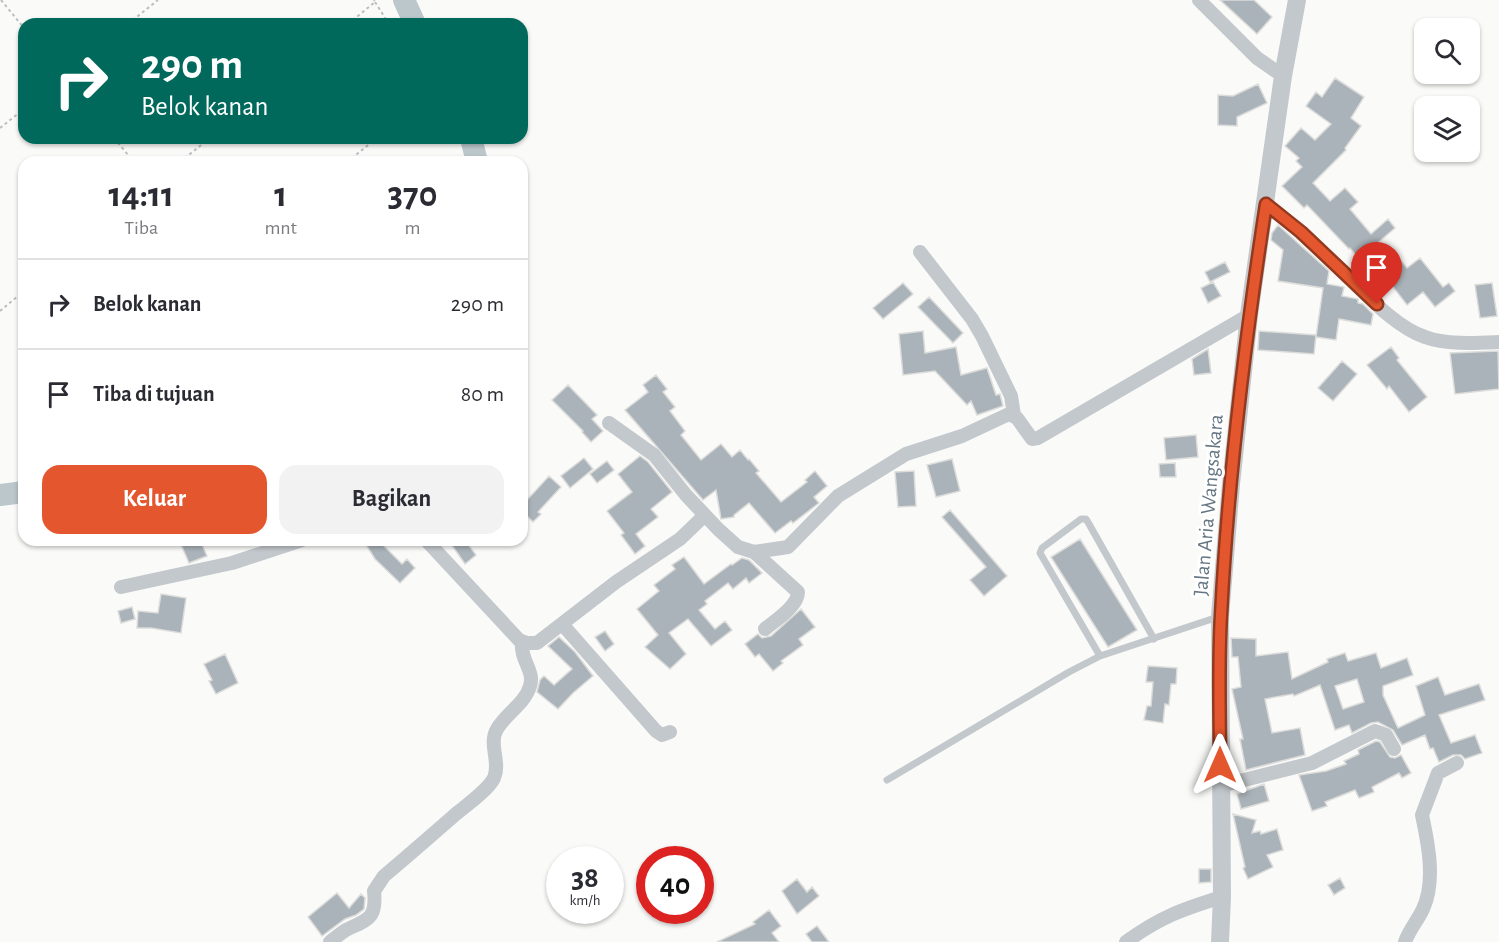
<!DOCTYPE html>
<html lang="id">
<style>
:root{--surface:#fff;--page:#f2f2f3;--text:#2b2b33;--muted:#7c7c81;--line:#e1e1e2;--accent:#e4572e}
body{margin:0;font-family:"Alegreya Sans",sans-serif;background:var(--page);color:var(--text);height:100vh;display:flex;flex-direction:column;font-size:22px;white-space:nowrap}
*{box-sizing:border-box;margin:0}
p{font-size:20px;color:var(--muted)}
.icon{flex:none;width:33px;height:33px;fill:none;stroke:currentColor;stroke-width:2;stroke-linecap:round;stroke-linejoin:round}
.map{position:relative;flex:1;overflow:hidden}
.sheet{position:absolute;left:18px;top:156px;width:510px;height:390px;display:flex;flex-direction:column;background:var(--surface);border-radius:18px;box-shadow:0 2px 4px #0004}
.sheet>*{flex:none}
.banner{position:absolute;left:18px;top:18px;width:510px;height:126px;border-radius:18px;box-shadow:0 2px 4px #0004;background:#00695c;color:#fff;overflow:hidden}
.tools{position:absolute;left:1414px;top:18px;display:grid;gap:12px}
.tools a{display:grid;place-items:center;width:66px;height:66px;border-radius:12px;background:var(--surface);box-shadow:0 2px 4px #0004;font-size:30px}
.speed{position:absolute;left:546px;top:846px;display:flex;gap:12px;font-size:30px;font-weight:700;text-align:center}
.speed>*{display:grid;place-content:center;width:78px;height:78px;border-radius:50%;background:var(--surface);box-shadow:0 2px 4px #0004;line-height:1}
.speed small{font-size:15px;font-weight:400}
.speed .limit{border:9px solid #d22;background:#fff;color:#111}
.pin{position:absolute;display:grid;place-items:center;width:51px;height:51px;color:#fff;margin:-62px -26px;border-radius:50% 50% 50% 0;rotate:-45deg;box-shadow:0 0 6px #0007}
.pin .icon{rotate:45deg}
.me{position:absolute;width:66px;margin:-33px;rotate:0deg;stroke-linejoin:round;filter:drop-shadow(0 0 4px #0008)}
.turn{display:flex;align-items:center;gap:21px;height:126px;padding:0 24px;font-size:27px}
.turn .icon{width:78px;height:78px;stroke-width:2.5}
.turn b{display:block;font-size:42px;line-height:51px}
.eta{display:flex;justify-content:space-evenly;align-items:center;height:102px;text-align:center}
.eta b{font-size:36px;font-weight:700;line-height:42px}
.cta{display:flex;gap:12px;margin-top:auto;padding:12px 24px}
.cta a{flex:1;height:69px;border-radius:18px;background:var(--accent);color:#fff;font-size:24px;font-weight:700;line-height:69px;text-align:center}
.cta a+a{background:var(--page);color:var(--text)}
ul{padding:0;list-style:none}
li{display:flex;align-items:center;gap:18px;height:90px;padding:0 24px;border-top:2px solid var(--line)}
li div{flex:1}
li b{display:block;font-size:22px}
li em{font-style:normal}
.map>svg:first-child{display:block}
.lines{fill:none;stroke-linecap:round;stroke-linejoin:round}
.river{stroke:#bbc7cb;stroke-width:22}
.building{fill:#aab3b9;stroke:#dcdcda;stroke-width:1.5;fill-rule:evenodd}
.path{stroke:#bbbfc2;stroke-width:2;stroke-dasharray:3 3;stroke-linecap:butt}
.service{stroke:#c3c8cc;stroke-width:7}
.minor{stroke:#c3c8cc;stroke-width:14}
.tertiary{stroke:#c3c8cc;stroke-width:18}
.route-casing{stroke:#94391e;stroke-width:15}
.route{stroke:#e4572e;stroke-width:10}
.labels{text-anchor:middle;stroke-width:6;stroke-linejoin:round;paint-order:stroke}
.street-label{font-size:21px;fill:#657683;stroke:#fff}
</style>
<div class="map">
<svg width="1499" height="942" viewBox="0 0 1499 942">
<rect width="100%" height="100%" fill="#fafaf8"/>
<g class="lines">
<path class="river" d="M 404,0 L 415,24
M 471,138 L 477,162
M 0,495 L 24,492"/>
</g>
<path class="building" d="M 1220,0 L 1254,0 L 1272,17 L 1257,34 Z
M 1335,78 L 1364,97 L 1351,118 L 1361,126 L 1345,148 L 1346,150 L 1313,183 L 1330,201 L 1345,188 L 1358,202 L 1350,209 L 1371,234 L 1388,219 L 1395,228 L 1374,246 L 1389,264 L 1397,256 L 1407,268 L 1420,258 L 1443,287 L 1449,283 L 1455,291 L 1435,307 L 1423,292 L 1407,305 L 1380,270 L 1373,275 L 1350,248 L 1349,249 L 1307,205 L 1304,208 L 1282,186 L 1302,167 L 1296,161 L 1299,158 L 1285,146 L 1301,128 L 1315,140 L 1331,124 L 1306,106 L 1316,92 L 1322,97 Z
M 1258,84 L 1267,103 L 1237,117 L 1237,126 L 1218,125 L 1218,95 L 1233,96 Z
M 1278,225 L 1329,271 L 1327,284 L 1344,287 L 1342,296 L 1358,299 L 1358,303 L 1363,304 L 1373,314 L 1371,325 L 1339,319 L 1336,340 L 1316,337 L 1323,288 L 1278,281 L 1283,250 L 1271,240 L 1272,233 Z
M 1225,262 L 1230,272 L 1210,282 L 1205,272 Z
M 1213,282 L 1221,296 L 1208,303 L 1201,288 Z
M 903,283 L 913,294 L 883,319 L 873,308 Z
M 1492,283 L 1497,316 L 1480,318 L 1475,285 Z
M 929,297 L 963,333 L 953,343 L 918,307 Z
M 923,331 L 925,353 L 956,347 L 961,375 L 987,368 L 996,395 L 1000,394 L 1003,406 L 977,415 L 971,401 L 967,405 L 935,371 L 903,375 L 899,334 Z
M 1259,331 L 1316,335 L 1314,354 L 1258,350 Z
M 1391,347 L 1399,358 L 1397,360 L 1427,397 L 1409,412 L 1389,386 L 1387,389 L 1367,365 Z
M 1208,349 L 1211,373 L 1194,375 L 1192,359 Z
M 1498,351 L 1499,389 L 1455,394 L 1450,353 Z
M 1342,361 L 1357,374 L 1333,401 L 1318,388 Z
M 656,375 L 667,389 L 663,392 L 675,407 L 670,411 L 685,431 L 681,435 L 701,460 L 721,444 L 732,457 L 740,450 L 748,460 L 749,459 L 759,471 L 756,473 L 781,502 L 807,482 L 805,480 L 815,471 L 827,486 L 814,497 L 819,503 L 793,523 L 791,521 L 775,533 L 749,503 L 734,515 L 734,517 L 721,519 L 716,490 L 703,500 L 625,410 L 648,392 L 643,385 Z
M 568,385 L 597,415 L 592,419 L 603,431 L 591,442 L 582,432 L 583,431 L 552,400 Z
M 1196,435 L 1198,457 L 1166,460 L 1164,438 Z
M 640,456 L 648,462 L 672,492 L 651,509 L 658,517 L 636,534 L 645,546 L 635,554 L 621,535 L 624,533 L 607,511 L 632,492 L 618,474 Z
M 584,458 L 593,469 L 570,488 L 561,476 Z
M 952,459 L 960,491 L 936,497 L 927,465 Z
M 607,461 L 614,470 L 597,483 L 590,474 Z
M 1175,463 L 1176,477 L 1160,477 L 1159,464 Z
M 914,471 L 916,506 L 898,507 L 895,472 Z
M 549,476 L 561,487 L 538,512 L 541,514 L 533,522 L 522,511 L 522,496 L 527,500 Z
M 950,510 L 1007,576 L 984,596 L 970,580 L 986,567 L 942,517 Z
M 1080,539 L 1137,630 L 1108,647 L 1051,557 Z
M 179,540 L 200,540 L 207,556 L 189,563 Z
M 363,540 L 378,540 L 402,564 L 407,559 L 415,568 L 400,583 L 375,559 Z
M 457,540 L 465,540 L 476,555 L 465,564 L 451,544 Z
M 684,557 L 704,584 L 731,564 L 732,565 L 742,558 L 749,560 L 762,573 L 749,583 L 746,578 L 733,589 L 728,583 L 705,601 L 707,604 L 699,610 L 715,629 L 725,621 L 732,630 L 711,646 L 688,619 L 669,633 L 686,654 L 670,669 L 645,647 L 658,635 L 637,609 L 659,591 L 654,585 L 675,569 L 672,565 Z
M 161,594 L 186,598 L 181,633 L 151,628 L 137,628 L 138,611 L 158,613 Z
M 132,607 L 135,619 L 121,623 L 118,611 Z
M 801,609 L 815,627 L 799,639 L 803,645 L 781,661 L 783,663 L 773,671 L 759,654 L 755,657 L 745,644 L 758,634 L 762,638 L 771,636 Z
M 605,631 L 614,644 L 605,651 L 595,637 Z
M 559,637 L 575,652 L 593,676 L 573,693 L 558,709 L 537,692 L 540,680 L 544,676 L 554,685 L 572,669 L 548,646 Z
M 1231,638 L 1256,639 L 1256,656 L 1288,652 L 1292,679 L 1328,662 L 1327,659 L 1345,653 L 1348,661 L 1376,653 L 1381,668 L 1407,658 L 1413,675 L 1383,686 L 1383,695 L 1398,728 L 1425,715 L 1416,686 L 1438,677 L 1445,695 L 1479,684 L 1485,700 L 1439,715 L 1451,743 L 1475,735 L 1482,753 L 1465,759 L 1461,755 L 1453,755 L 1439,762 L 1433,748 L 1430,749 L 1425,735 L 1402,745 L 1393,730 L 1378,722 L 1371,723 L 1352,733 L 1349,725 L 1335,730 L 1320,685 L 1294,696 L 1293,694 L 1265,699 L 1272,733 L 1300,728 L 1305,755 L 1246,770 L 1240,739 L 1243,739 L 1232,689 L 1241,687 L 1238,657 L 1232,657 ZM 1357,679 L 1364,702 L 1343,709 L 1335,686 Z
M 225,654 L 238,683 L 216,694 L 209,681 L 212,680 L 204,664 Z
M 1148,666 L 1177,668 L 1176,684 L 1171,684 L 1169,705 L 1165,704 L 1163,723 L 1144,720 L 1147,706 L 1151,706 L 1153,682 L 1146,682 Z
M 1376,741 L 1380,742 L 1390,757 L 1395,758 L 1401,755 L 1411,773 L 1402,778 L 1399,773 L 1372,787 L 1374,792 L 1359,798 L 1355,790 L 1325,802 L 1327,806 L 1312,811 L 1299,775 L 1326,771 L 1346,764 L 1344,761 L 1359,754 L 1358,750 Z
M 1264,784 L 1269,801 L 1241,809 L 1237,794 Z
M 1233,814 L 1256,820 L 1252,833 L 1260,831 L 1261,834 L 1277,829 L 1283,850 L 1267,855 L 1273,867 L 1248,879 L 1243,868 L 1245,867 Z
M 1199,869 L 1211,869 L 1211,882 L 1199,883 Z
M 1340,878 L 1345,888 L 1334,895 L 1328,885 Z
M 797,879 L 807,892 L 812,887 L 819,896 L 797,914 L 782,891 Z
M 337,893 L 349,908 L 361,894 L 365,898 L 364,909 L 356,915 L 345,919 L 322,936 L 308,917 Z
M 769,910 L 781,926 L 772,933 L 779,942 L 717,942 L 755,924 L 753,922 Z
M 817,926 L 829,942 L 812,942 L 806,934 Z"/>
<g class="lines">
<path class="path" d="M 1,0 L 24,28
M 375,2 L 389,24
M 128,24 L 158,0
M 348,24 L 375,2 L 374,0
M 0,128 L 24,109
M 114,138 L 134,162
M 180,162 L 210,138
M 347,162 L 377,138
M 0,311 L 24,291"/>
<path class="service" d="M 1100,656 L 1040,553 L 1042,548 L 1081,519 L 1086,519 L 1089,524 L 1154,639
M 887,780 L 1069,672 L 1100,656 L 1218,617"/>
<path class="minor" d="M 1199,0 L 1257,58 L 1283,76
M 1266,204 C 1293,225 1318,248 1342,271 C 1366,294 1395,327 1425,337 C 1446,345 1477,343 1499,342
M 920,252 L 972,319 L 982,336 L 1011,396 L 1014,415
M 609,423 L 654,455 L 686,495 L 718,529 L 738,547 L 754,552 L 788,547 L 838,496 L 906,454 L 962,436 L 1009,414 L 1017,418 L 1032,439 L 1038,438 L 1249,315
M 426,540 L 519,640 L 527,643 L 537,643 L 616,582 L 680,539 L 704,516
M 754,552 L 798,592 C 798,606 776,620 765,629
M 121,587 L 232,563 L 302,540
M 562,624 L 656,731 L 662,735 L 670,732
M 1220,786 L 1312,763 L 1375,731 L 1386,735 L 1394,749
M 330,942 C 335,938 341,933 346,930 C 368,919 377,919 374,891 L 384,876 C 409,855 433,834 457,813 C 467,805 488,790 494,778 C 501,762 488,744 497,729 C 506,713 525,704 530,686 C 535,671 520,660 522,642
M 1126,942 C 1160,917 1183,909 1222,897
M 1405,942 C 1409,930 1418,920 1423,909 C 1436,881 1428,843 1422,815 L 1438,773 L 1457,763"/>
<path class="tertiary" d="M 1220,942 L 1222,897 L 1220,617 L 1231,484 L 1249,315 L 1283,76 L 1297,0"/>
</g>
<g class="lines">
<defs>
<path id="route" d="M 1220,765 C 1220,715 1218,665 1221,615 C 1228,477 1245,340 1266,204 L 1301,232 L 1377,304"/>
</defs>
<use href="#route" class="route-casing"/>
<use href="#route" class="route"/>
</g>
<g class="labels">
<g class="street-label">
<text transform="translate(1208 505) rotate(-85)" y="7">Jalan Aria Wangsakara</text>
</g>
</g>
</svg>
<div class="tools">
<a><svg class="icon" aria-label="search" viewBox="0 0 24 24"><circle cx="10" cy="10" r="6"/><path d="M15 15l6 6"/></svg></a>
<a><svg class="icon" aria-label="layers" viewBox="0 0 24 24"><path d="M12 4l9 5-9 5-9-5zM3 14l9 5 9-5"/></svg></a>
</div>
<div class="speed"><div>38<small>km/h</small></div><div class="limit">40</div></div>
<div class="pin" style="left:1377px;top:304px;background:#d93025"><svg class="icon" aria-label="arrive" viewBox="0 0 24 24"><path d="M6 21V4h12l-3 4 3 4H6"/></svg></div>
<svg class="me" style="left:1220px;top:765px" viewBox="-20 -20 40 40"><path d="M0-17L14 15 0 8-14 15z" fill="#e4572e" stroke="#fff" stroke-width="4"/></svg>
<div class="banner">
<div class="turn"><svg class="icon" aria-label="right" viewBox="0 0 24 24"><path d="M7 20v-9h11M14 6l5 5-5 5"/></svg><div><b>290 m</b>Belok kanan</div></div>
</div>
<section class="sheet">
<div class="eta">
<div><b>14:11</b><p>Tiba</p></div>
<div><b>1</b><p>mnt</p></div>
<div><b>370</b><p>m</p></div>
</div>
<ul>
<li><svg class="icon" aria-label="right" viewBox="0 0 24 24"><path d="M7 20v-9h11M14 6l5 5-5 5"/></svg><div><b>Belok kanan</b></div><em>290 m</em></li>
<li><svg class="icon" aria-label="arrive" viewBox="0 0 24 24"><path d="M6 21V4h12l-3 4 3 4H6"/></svg><div><b>Tiba di tujuan</b></div><em>80 m</em></li>
</ul>
<div class="cta"><a>Keluar</a><a>Bagikan</a></div>
</section>
</div>
